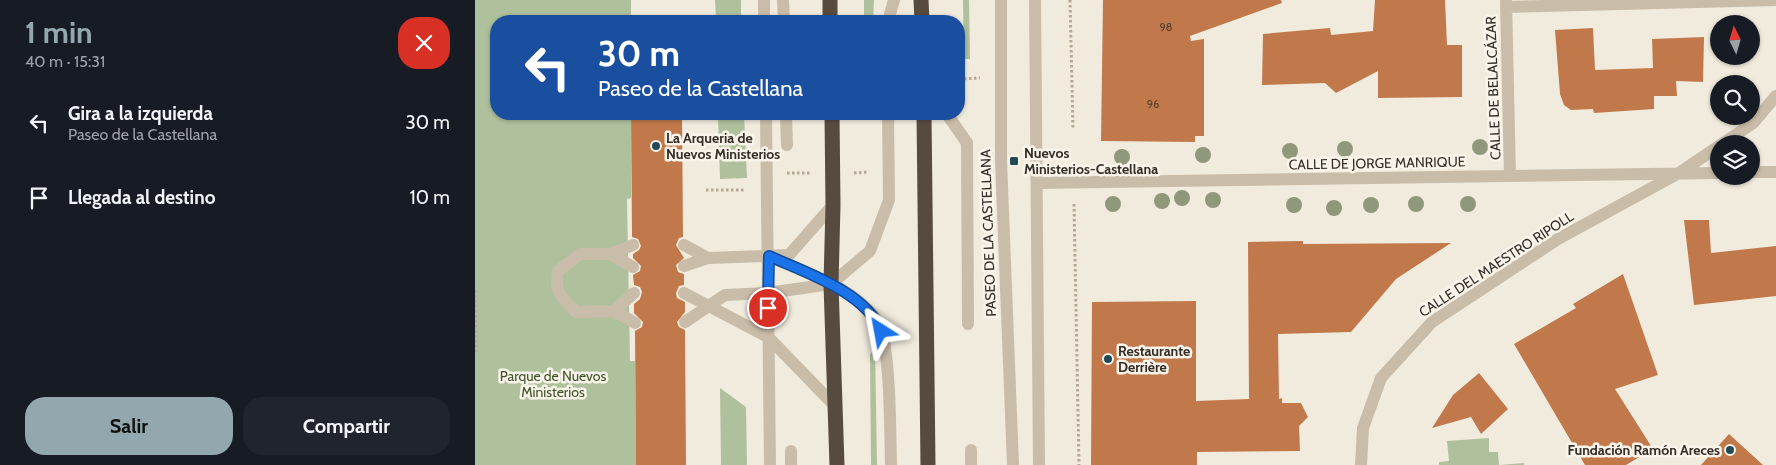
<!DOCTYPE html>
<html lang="es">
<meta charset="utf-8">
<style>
:root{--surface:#171b24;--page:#20242c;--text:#f1f3f6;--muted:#9ea1a6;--accent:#93a7ae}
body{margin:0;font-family:Cabin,sans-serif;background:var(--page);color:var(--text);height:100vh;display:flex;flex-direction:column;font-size:19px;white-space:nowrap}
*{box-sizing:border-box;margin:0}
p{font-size:16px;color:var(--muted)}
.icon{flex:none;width:28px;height:28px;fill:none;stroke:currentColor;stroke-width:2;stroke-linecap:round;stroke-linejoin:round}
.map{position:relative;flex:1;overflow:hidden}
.details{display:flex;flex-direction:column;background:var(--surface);width:475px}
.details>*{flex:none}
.guide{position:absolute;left:15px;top:15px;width:475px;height:105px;border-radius:20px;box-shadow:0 1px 4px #0004;background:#1a4fa0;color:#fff;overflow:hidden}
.needle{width:32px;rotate:355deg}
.fabs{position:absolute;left:1235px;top:15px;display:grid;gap:10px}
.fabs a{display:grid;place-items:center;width:50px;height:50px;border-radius:50%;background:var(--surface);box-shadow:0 1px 4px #0004;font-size:25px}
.pin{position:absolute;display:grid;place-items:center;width:42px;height:42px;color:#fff;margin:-21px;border:2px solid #fff;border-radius:50%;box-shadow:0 1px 5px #0007}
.me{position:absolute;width:55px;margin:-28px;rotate:326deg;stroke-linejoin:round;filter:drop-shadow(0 0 4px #0008)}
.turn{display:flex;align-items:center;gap:18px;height:105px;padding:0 25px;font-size:22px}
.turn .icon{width:65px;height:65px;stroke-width:2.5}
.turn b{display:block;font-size:35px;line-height:42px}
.round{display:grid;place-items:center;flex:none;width:52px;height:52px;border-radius:20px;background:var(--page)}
.head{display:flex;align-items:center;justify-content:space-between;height:85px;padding:0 25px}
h1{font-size:30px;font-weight:800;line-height:38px;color:var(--accent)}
.action{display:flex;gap:10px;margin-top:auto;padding:10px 25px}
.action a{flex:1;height:58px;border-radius:20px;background:var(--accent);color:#111;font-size:20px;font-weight:800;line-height:58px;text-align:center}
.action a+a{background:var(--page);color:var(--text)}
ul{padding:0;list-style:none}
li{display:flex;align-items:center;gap:15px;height:75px;padding:0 25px}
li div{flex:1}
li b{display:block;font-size:19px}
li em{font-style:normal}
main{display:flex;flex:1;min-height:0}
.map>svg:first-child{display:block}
.green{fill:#afc09d}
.building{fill:#c1794b}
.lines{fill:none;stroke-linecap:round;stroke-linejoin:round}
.path{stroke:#b5a793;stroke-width:3;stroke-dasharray:2.5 2.5;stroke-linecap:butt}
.lane{stroke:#c9bca9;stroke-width:12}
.street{stroke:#c9bca9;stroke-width:12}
.highway{stroke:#574b40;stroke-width:15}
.tree{fill:#90987c}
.route-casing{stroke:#114b97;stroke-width:12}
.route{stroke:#1a73e8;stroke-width:9}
.poi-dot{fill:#204a56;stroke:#f9f4e9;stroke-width:2}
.labels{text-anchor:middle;stroke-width:5;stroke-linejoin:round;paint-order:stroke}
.number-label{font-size:11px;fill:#594232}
.street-label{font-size:14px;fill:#362f29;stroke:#f9f4e9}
.poi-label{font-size:14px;font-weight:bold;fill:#362f29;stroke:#f9f4e9;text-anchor:start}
.park-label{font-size:14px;fill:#40542d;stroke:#f9f4e9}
</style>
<main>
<section class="details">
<div class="head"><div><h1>1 min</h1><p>40 m · 15:31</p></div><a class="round" style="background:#d93025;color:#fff"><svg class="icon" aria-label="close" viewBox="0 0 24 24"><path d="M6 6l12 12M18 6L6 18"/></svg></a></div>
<ul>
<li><svg class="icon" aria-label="left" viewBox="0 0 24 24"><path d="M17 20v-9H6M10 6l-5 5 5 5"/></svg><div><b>Gira a la izquierda</b><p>Paseo de la Castellana</p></div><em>30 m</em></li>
<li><svg class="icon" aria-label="arrive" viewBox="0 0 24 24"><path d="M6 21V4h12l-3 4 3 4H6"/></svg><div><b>Llegada al destino</b></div><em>10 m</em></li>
</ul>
<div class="action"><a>Salir</a><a>Compartir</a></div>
</section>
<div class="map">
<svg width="1301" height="465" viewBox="0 0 1301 465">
<rect width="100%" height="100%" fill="#f1ebdd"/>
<path class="green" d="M 0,0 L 156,0 L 156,21 L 21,21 L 21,114 L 156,114 L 156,198 L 152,199 L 155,361 L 160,361 L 161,465 L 0,465 Z
M 240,0 L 266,0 L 266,21 L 241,21 Z
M 389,0 L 399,0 L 398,21 L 389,21 Z
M 488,0 L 494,0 L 495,59 L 489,59 Z
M 243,114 L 269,114 L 272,178 L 245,179 Z
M 400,346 L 402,465 L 396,465 L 395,355 Z
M 245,388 L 271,407 L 272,465 L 246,465 Z
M 1014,438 L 1014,452 L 1023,452 L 1024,465 L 1049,463 L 1049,465 L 964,465 L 964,462 L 974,461 L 972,441 Z"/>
<path class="building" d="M 628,0 L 806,0 L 807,3 L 715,36 L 716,41 L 729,39 L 729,136 L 720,136 L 720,142 L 626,141 Z
M 900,0 L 970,0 L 972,45 L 987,45 L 987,97 L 903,98 L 903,71 L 861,93 L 850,83 L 787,85 L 788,34 L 855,28 L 856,35 L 898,31 Z
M 1118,28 L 1120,70 L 1178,68 L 1177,39 L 1229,37 L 1228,82 L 1201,81 L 1202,96 L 1179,96 L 1179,109 L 1119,113 L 1118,109 L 1096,110 L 1089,105 L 1085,94 L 1080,30 Z
M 156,114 L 207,114 L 208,237 L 204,238 L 201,245 L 209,258 L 201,265 L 203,272 L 209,274 L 209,285 L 204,286 L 201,293 L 202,298 L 210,302 L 210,312 L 202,322 L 204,327 L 210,330 L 211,465 L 161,465 L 160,331 L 167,327 L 168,322 L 159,313 L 159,304 L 165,299 L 167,292 L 165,287 L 159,285 L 158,275 L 165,271 L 166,266 L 158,258 L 158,254 L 164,250 L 166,246 L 163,239 L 157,237 Z
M 1209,220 L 1234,220 L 1236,253 L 1301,246 L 1301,296 L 1219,305 Z
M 828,241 L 828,244 L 976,243 L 921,279 L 876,332 L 803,334 L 804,399 L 807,398 L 807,403 L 826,403 L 833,417 L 824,426 L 825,451 L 722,452 L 722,465 L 616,465 L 617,302 L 721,301 L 721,401 L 774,399 L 773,242 Z
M 1148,274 L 1183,375 L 1140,389 L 1178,449 L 1151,465 L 1110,465 L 1039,344 L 1101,308 L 1098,304 Z
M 1004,373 L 1033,409 L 1006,434 L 996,417 L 957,428 L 978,395 Z
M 1254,434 L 1288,465 L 1226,465 Z"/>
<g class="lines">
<path class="path" d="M 595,0 L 598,129
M 484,79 L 505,78
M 312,173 L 335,173
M 379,173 L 393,172
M 231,190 L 271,190
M 599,204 L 604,465
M 0,290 L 1,352"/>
<path class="lane" d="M 289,0 L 289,21
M 308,0 L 309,21
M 526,0 L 526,161 L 538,465
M 413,21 L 419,0
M 291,114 L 295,465
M 311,114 L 312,145
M 472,114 L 492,143 L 493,324
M 158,245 L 135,254 L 105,254 L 83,271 C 79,293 87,298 101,312 L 139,311 L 160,323
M 209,245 L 233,258 L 314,255 L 358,205
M 135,254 L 158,267
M 294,256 C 330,272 378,287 402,320 C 416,341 415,435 416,465
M 209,266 L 233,258
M 209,293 L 293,337 L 361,407
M 139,311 L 159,293
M 210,322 L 250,295 L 293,293 L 356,284 L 395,251 L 414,200 L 413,114
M 496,450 L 496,465
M 316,451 L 316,465"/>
<path class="street" d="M 560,0 L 564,465
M 1031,0 L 1035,176
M 1031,7 L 1301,0
M 1247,144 L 1278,123 L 1301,96
M 1276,172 L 1301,172
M 562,183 L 1244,173
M 886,465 L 888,428 L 906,378 L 957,322 L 1083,239 L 1204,173 L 1244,146"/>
<path class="highway" d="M 355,0 L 355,21
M 446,0 L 447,21
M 357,114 L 358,205 L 356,284 L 362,465
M 449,114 L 453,465"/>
</g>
<g class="tree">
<circle cx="1005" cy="147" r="8"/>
<circle cx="870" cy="149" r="8"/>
<circle cx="815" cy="151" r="8"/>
<circle cx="728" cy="155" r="8"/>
<circle cx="647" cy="157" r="8"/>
<circle cx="707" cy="198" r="8"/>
<circle cx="738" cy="200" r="8"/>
<circle cx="687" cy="201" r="8"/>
<circle cx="638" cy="204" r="8"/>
<circle cx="941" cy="204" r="8"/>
<circle cx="993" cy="204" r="8"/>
<circle cx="819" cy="205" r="8"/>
<circle cx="896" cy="205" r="8"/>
<circle cx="859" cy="208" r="8"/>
</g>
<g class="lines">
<defs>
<path id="route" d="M 293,308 L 294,256 C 329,272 391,292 406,331"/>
</defs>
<use href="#route" class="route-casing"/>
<use href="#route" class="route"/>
</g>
<g class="poi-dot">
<circle cx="181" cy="146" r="5"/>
<rect x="534" y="156" width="10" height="10" rx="2.5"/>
<circle cx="633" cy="359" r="5"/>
<circle cx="1255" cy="450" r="5"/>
</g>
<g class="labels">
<g class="number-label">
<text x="691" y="31">98</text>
<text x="678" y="108">96</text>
</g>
<g class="street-label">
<text transform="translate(1018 88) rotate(-92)" y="5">CALLE DE BELALCÁZAR</text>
<text transform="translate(902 163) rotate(-1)" y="5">CALLE DE JORGE MANRIQUE</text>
<text transform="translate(513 233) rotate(-92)" y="5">PASEO DE LA CASTELLANA</text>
<text transform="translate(1021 264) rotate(-33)" y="5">CALLE DEL MAESTRO RIPOLL</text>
</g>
<g class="poi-label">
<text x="191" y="143">La Arqueria de<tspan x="191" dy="16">Nuevos Ministerios</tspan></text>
<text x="549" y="158">Nuevos<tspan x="549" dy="16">Ministerios-Castellana</tspan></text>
<text x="643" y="356">Restaurante<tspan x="643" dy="16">Derrière</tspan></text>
<text x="1245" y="455" text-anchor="end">Fundación Ramón Areces</text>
</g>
<g class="park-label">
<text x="78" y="381">Parque de Nuevos<tspan x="78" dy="16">Ministerios</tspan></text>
</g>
</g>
</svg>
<div class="fabs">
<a><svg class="needle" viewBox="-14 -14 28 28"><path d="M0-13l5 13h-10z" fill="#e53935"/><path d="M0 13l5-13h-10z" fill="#9ea1a6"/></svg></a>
<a><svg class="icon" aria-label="search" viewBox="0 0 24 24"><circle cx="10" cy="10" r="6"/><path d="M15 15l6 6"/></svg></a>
<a><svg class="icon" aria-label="layers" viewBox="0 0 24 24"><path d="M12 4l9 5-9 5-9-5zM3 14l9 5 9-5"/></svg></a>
</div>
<div class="pin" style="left:293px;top:308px;background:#d93025"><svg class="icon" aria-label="arrive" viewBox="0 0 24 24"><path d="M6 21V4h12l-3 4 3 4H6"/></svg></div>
<svg class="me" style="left:406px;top:331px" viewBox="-20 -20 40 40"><path d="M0-17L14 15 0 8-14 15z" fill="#1a73e8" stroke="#fff" stroke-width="4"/></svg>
<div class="guide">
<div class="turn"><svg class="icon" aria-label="left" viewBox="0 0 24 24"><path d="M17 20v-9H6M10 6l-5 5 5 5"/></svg><div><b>30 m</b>Paseo de la Castellana</div></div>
</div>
</div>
</main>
